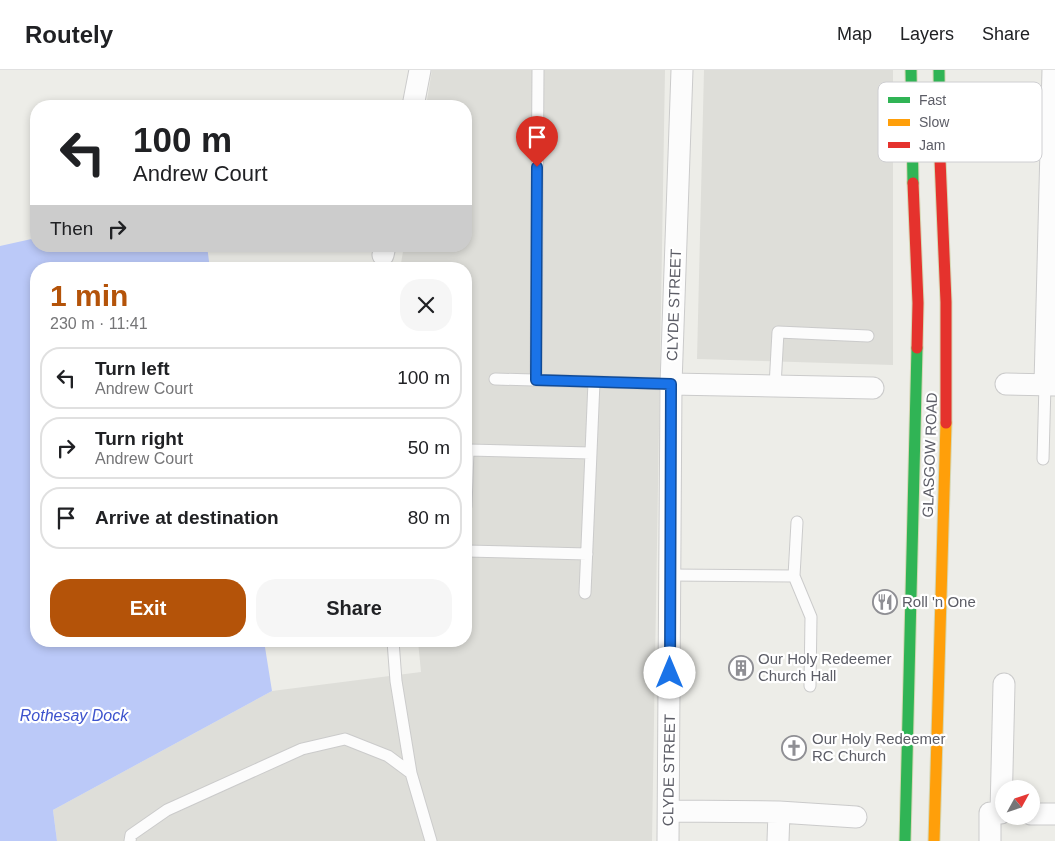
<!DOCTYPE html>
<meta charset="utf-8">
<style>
:root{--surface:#fff;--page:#f6f6f6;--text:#202124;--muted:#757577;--line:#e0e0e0;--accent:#b45309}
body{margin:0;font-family:Arial,sans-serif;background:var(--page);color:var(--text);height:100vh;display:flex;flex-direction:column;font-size:19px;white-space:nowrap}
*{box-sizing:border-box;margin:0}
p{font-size:16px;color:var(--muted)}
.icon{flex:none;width:28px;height:28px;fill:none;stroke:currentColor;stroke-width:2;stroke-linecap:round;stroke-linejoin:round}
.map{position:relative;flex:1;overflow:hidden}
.sheet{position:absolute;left:30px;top:192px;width:442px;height:385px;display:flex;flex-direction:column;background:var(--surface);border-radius:20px;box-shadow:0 2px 8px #0003}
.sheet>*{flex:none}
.banner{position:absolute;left:30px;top:30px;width:442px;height:152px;border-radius:20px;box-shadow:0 2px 8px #0003;background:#fff;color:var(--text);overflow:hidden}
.needle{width:32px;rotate:50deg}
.fabs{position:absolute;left:995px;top:710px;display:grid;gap:10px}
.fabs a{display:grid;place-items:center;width:45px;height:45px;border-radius:50%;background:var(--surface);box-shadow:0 2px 8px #0003;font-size:25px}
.pin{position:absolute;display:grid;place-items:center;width:42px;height:42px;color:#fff;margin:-51px -21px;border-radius:50% 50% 50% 0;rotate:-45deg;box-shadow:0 0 5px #0007}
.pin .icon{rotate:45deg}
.me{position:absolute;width:55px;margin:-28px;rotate:0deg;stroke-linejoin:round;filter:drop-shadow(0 0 4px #0008)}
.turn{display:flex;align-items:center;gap:18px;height:105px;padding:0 20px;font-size:22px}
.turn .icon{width:65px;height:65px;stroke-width:2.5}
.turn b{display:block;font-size:35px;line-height:42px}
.then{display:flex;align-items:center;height:48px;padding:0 20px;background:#0003;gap:10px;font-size:19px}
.round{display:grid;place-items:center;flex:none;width:52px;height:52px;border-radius:20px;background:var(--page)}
.headline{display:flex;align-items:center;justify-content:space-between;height:85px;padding:0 20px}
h1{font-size:30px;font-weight:600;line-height:38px;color:var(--accent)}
.primary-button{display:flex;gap:10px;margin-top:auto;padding:10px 20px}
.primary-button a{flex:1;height:58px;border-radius:20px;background:var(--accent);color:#fff;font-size:20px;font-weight:600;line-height:58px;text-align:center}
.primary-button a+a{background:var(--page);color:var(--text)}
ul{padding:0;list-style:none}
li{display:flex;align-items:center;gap:15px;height:62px;margin:0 10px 8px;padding:0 10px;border:2px solid var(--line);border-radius:20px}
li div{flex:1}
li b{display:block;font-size:19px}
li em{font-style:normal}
header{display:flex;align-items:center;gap:30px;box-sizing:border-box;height:70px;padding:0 25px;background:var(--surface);border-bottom:1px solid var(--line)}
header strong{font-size:24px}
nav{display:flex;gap:28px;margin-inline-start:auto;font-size:18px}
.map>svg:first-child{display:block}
.industrial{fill:#deded9}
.water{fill:#bbc9f8}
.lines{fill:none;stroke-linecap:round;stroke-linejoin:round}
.lane-casing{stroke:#cbcbcb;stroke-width:13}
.street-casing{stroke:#cbcbcb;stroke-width:23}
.fast-casing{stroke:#d5d7b4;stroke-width:13}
.slow-casing{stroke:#d5d7b4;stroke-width:13}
.jam-casing{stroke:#d5d7b4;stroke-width:13}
.lane{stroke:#fcfcfc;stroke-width:11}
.street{stroke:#fcfcfc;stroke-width:21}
.fast{stroke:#30b455;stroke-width:11}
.slow{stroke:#ff9f0a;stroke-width:11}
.jam{stroke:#e5322d;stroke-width:11}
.route-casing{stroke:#114b97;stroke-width:12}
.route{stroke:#1a73e8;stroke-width:9}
.labels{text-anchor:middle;stroke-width:4.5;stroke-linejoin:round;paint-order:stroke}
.street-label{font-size:15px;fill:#5c5d66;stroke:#fff}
.poi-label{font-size:15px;fill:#5c5d66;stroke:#fff;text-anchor:start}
.water-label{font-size:16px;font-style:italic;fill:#3d53cd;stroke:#fff}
.key{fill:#fff;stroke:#ceced1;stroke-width:1}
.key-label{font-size:14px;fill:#5c5d66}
</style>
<header>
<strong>Routely</strong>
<nav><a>Map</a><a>Layers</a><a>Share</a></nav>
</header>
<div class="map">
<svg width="1055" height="771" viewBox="0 0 1055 771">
<rect width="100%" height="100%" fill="#edede8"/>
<path class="industrial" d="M 432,0 L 665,0 L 652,771 L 57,771 L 53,740 L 272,621 L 421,602 L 418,571 L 466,571 L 466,199 L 400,199 L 404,176 L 466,176 L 466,36 L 426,36 Z
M 704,0 L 893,0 L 893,295 L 697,289 Z"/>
<path class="water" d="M 36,168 L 36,176 L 207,176 L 210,199 L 36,199 L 36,571 L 264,571 L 272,621 L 53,740 L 57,771 L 0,771 L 0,176 Z"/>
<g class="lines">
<defs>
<path id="lane" d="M 495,309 L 671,314
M 536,310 L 538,0
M 775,316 L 778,262 L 868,266
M 1043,389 L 1045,314
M 466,436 L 468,380 L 591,383
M 797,452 L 794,506 L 811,547 L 810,616
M 466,481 L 587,484
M 670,505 L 794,506
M 585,523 L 594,312
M 393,571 L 396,611 L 411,703
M 130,771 L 131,765 L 167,740 L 302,679 L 345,669 L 388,686 L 411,703 L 431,771"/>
<path id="street" d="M 413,36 L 420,0
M 383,185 L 385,176
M 671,314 L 873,318
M 1006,314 L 1055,315
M 1045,314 L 1053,0
M 670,741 L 779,742 L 856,747
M 1001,743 L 1004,614
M 1031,744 L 1055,744
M 668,771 L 671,314 L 682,0
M 778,771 L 779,742
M 990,771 L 990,743"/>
<path id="fast" d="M 911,0 L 913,113
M 939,0 L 940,89
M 905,771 L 917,278"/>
<path id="slow" d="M 934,771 L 946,353"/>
<path id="jam" d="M 940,89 L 946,232 L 946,353
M 913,113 L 918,233 L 917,278"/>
</defs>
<use href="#lane" class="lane-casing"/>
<use href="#street" class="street-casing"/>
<use href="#fast" class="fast-casing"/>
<use href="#slow" class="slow-casing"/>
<use href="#jam" class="jam-casing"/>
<use href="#lane" class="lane"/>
<use href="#street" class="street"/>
<use href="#fast" class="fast"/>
<use href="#slow" class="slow"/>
<use href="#jam" class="jam"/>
</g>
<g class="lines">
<defs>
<path id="route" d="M 537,97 L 536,310 L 671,314 L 670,603"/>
</defs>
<use href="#route" class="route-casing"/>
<use href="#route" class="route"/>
</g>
<defs>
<symbol id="restaurant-ring" viewBox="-11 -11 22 22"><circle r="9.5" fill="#fff" stroke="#8f8f94" stroke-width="1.5"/><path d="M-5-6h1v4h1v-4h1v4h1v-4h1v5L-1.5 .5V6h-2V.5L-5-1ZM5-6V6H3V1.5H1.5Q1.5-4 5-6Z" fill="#8f8f94"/></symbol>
<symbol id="building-ring" viewBox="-11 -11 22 22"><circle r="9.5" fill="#fff" stroke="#8f8f94" stroke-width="1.5"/><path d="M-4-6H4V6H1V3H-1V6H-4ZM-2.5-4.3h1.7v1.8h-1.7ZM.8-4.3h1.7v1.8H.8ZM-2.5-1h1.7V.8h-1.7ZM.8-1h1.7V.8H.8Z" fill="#8f8f94"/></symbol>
<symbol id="church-ring" viewBox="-11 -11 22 22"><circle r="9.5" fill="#fff" stroke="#8f8f94" stroke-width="1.5"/><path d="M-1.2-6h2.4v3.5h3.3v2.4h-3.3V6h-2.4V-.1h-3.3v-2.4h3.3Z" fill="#8f8f94"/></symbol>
</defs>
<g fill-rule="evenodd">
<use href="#restaurant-ring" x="871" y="518" width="28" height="28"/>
<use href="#building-ring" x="727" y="584" width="28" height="28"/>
<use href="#church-ring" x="780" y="664" width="28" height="28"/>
</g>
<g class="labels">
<g class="street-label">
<text transform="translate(674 235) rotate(-88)" y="5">CLYDE STREET</text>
<text transform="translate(930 385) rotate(-88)" y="5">GLASGOW ROAD</text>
<text transform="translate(669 700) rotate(-89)" y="5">CLYDE STREET</text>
</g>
<g class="poi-label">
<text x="902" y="537">Roll 'n One</text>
<text x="758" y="594">Our Holy Redeemer<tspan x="758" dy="17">Church Hall</tspan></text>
<text x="812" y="674">Our Holy Redeemer<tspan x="812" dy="17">RC Church</tspan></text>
</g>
<g class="water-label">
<text x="74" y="651">Rothesay Dock</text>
</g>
</g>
<rect x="878" y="12" width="164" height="80" rx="8" class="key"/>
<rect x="888" y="27" width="22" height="6" fill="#30b455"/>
<rect x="888" y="49" width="22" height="7" fill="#ff9f0a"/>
<rect x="888" y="72" width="22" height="6" fill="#e5322d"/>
<g class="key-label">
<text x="919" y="35">Fast</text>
<text x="919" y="57">Slow</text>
<text x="919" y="80">Jam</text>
</g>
</svg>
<div class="fabs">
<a><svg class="needle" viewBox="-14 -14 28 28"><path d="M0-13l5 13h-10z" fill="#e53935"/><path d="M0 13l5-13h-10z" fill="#757577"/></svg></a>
</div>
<div class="pin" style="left:537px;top:97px;background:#d93025"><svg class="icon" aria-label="arrive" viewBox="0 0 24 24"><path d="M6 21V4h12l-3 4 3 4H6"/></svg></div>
<svg class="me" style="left:670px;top:603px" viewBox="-20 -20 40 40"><circle r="19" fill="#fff"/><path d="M0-13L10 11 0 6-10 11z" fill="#1a73e8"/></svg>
<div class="banner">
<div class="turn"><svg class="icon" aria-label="left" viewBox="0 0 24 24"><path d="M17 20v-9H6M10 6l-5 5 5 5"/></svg><div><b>100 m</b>Andrew Court</div></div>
<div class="then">Then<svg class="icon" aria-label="right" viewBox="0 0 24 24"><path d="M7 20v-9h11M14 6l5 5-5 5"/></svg></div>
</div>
<section class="sheet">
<div class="headline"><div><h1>1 min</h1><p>230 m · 11:41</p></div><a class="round"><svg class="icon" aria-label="close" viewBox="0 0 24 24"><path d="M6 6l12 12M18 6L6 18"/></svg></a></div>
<ul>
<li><svg class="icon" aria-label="left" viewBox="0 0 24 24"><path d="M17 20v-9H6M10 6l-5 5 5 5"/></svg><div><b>Turn left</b><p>Andrew Court</p></div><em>100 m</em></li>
<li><svg class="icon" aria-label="right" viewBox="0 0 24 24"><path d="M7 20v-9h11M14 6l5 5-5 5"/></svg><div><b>Turn right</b><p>Andrew Court</p></div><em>50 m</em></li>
<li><svg class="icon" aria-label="arrive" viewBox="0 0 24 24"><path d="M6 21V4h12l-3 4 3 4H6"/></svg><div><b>Arrive at destination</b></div><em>80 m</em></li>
</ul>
<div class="primary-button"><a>Exit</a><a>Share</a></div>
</section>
</div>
